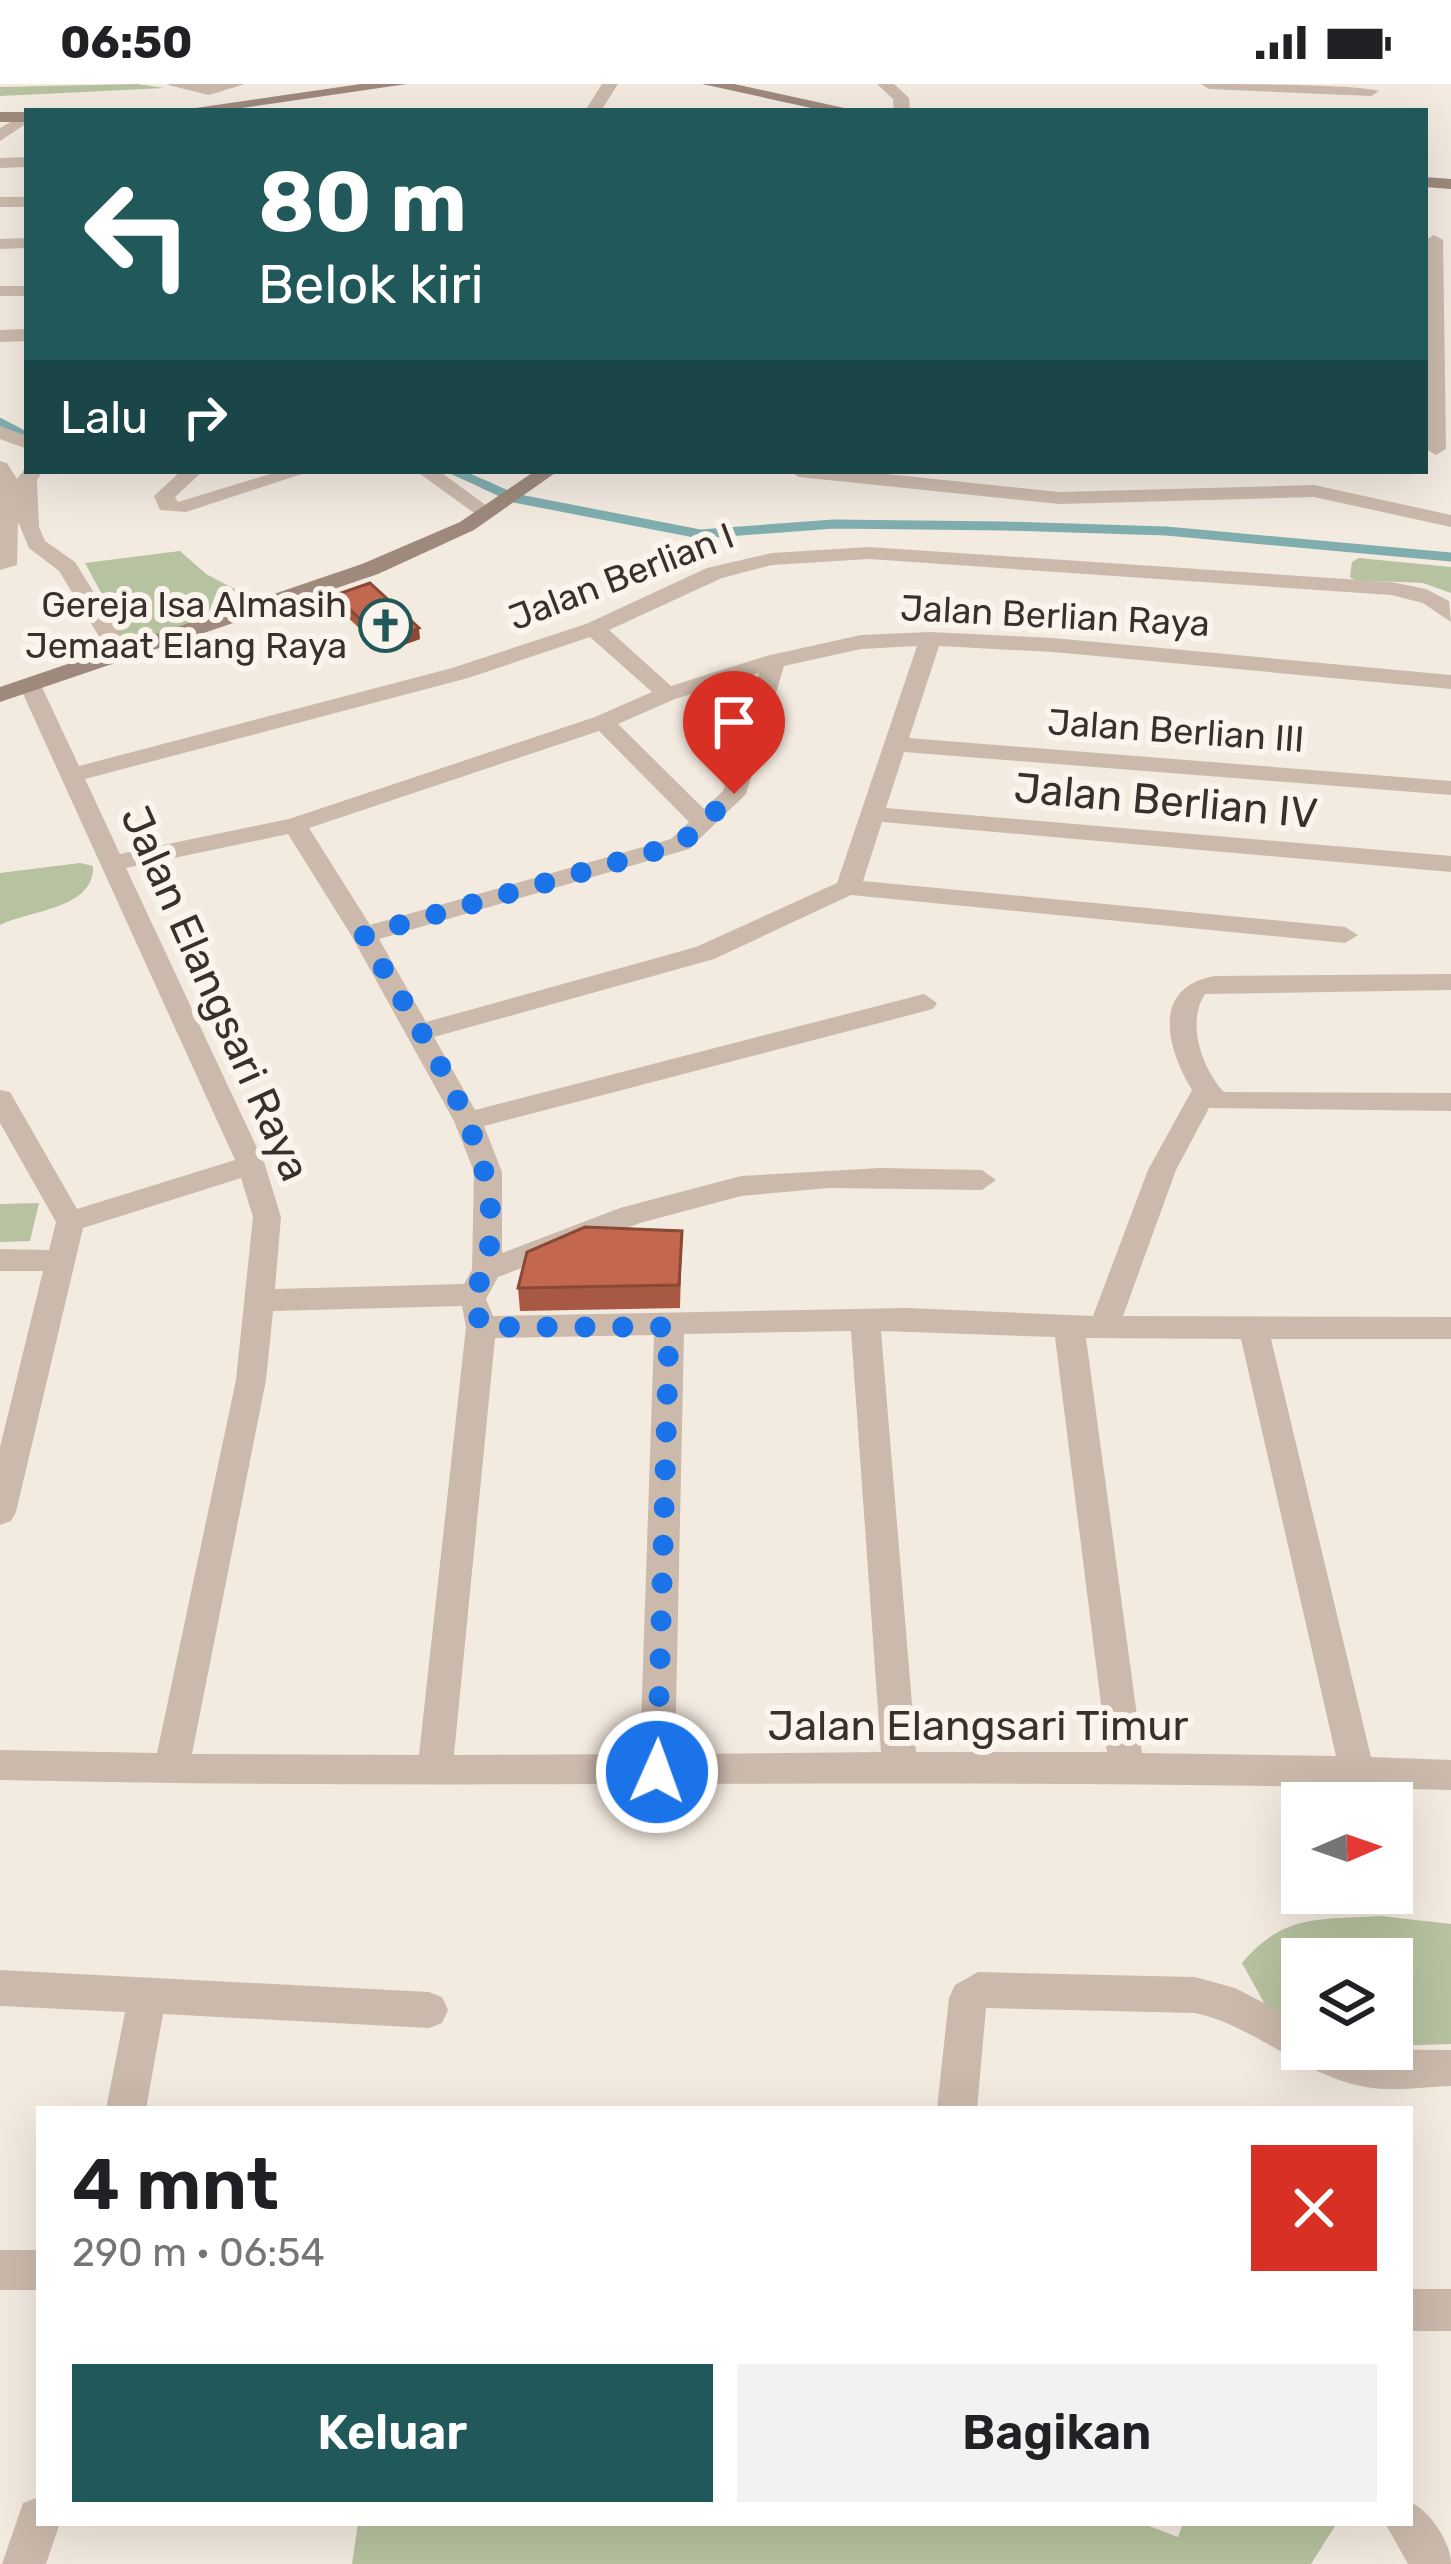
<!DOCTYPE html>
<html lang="id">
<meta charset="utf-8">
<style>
:root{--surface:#fff;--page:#f2f2f2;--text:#202124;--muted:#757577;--accent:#21585a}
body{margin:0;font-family:Rubik,sans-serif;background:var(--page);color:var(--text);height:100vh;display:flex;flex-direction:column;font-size:45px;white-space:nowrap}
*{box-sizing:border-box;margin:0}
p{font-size:39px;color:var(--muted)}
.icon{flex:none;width:66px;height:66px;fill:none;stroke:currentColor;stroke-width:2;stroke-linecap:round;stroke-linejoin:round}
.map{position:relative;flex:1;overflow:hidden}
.drawer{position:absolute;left:36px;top:2022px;width:1377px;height:420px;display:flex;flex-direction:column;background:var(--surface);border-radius:0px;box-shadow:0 12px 48px #0002}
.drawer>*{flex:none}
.banner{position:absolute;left:24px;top:24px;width:1404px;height:366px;border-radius:0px;box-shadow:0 12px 48px #0002;background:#21585a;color:#fff;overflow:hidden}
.needle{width:78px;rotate:88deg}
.controls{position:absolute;left:1281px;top:1698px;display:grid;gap:24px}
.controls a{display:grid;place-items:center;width:132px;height:132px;border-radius:0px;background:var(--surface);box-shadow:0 12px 48px #0002;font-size:60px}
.pin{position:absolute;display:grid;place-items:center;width:102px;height:102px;color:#fff;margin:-123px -51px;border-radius:50% 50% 50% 0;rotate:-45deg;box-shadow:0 0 12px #0007}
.pin .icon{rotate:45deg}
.me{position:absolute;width:132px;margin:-66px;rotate:2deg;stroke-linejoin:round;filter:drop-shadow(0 0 9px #0008)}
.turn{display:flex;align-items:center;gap:42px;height:252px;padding:0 36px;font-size:54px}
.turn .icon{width:156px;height:156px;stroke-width:2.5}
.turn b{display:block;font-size:84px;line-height:102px}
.then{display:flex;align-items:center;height:114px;padding:0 36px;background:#0003;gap:24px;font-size:45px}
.round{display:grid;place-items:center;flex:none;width:126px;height:126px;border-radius:0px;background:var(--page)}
.headline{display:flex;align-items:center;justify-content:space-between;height:204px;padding:0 36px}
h1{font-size:72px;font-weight:600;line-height:90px}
.primary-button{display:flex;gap:24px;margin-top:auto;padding:24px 36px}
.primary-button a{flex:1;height:138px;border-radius:0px;background:var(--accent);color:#fff;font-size:48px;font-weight:600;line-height:138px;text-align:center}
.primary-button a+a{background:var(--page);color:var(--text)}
.status{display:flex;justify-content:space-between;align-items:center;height:84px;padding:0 60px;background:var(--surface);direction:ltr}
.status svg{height:33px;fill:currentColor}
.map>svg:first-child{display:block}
.green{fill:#b7c2a0}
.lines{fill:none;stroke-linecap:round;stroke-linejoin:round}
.stream-far1{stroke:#80aeaf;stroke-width:8}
.stream{stroke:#80aeaf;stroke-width:9}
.minor{fill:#cbbaac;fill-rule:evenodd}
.secondary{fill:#9f897d;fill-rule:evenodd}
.wall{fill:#a85943}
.shaded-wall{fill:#884937}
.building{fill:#c3684e;stroke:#884937;stroke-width:3}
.route{stroke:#1a73e8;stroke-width:21;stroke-dasharray:0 37.8}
.labels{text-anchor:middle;stroke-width:12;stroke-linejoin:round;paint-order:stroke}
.far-street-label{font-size:36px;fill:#392f2b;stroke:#faf4ed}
.far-poi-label{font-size:36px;fill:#392f2b;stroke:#faf4ed;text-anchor:end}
.street-label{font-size:42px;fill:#392f2b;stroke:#faf4ed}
</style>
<div class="status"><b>06:50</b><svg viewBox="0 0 49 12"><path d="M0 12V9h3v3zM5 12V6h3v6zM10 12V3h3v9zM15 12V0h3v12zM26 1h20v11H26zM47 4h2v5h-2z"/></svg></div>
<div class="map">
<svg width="1451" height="2480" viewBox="0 0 1451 2480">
<rect width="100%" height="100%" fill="#f3eae0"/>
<path class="green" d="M 137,0 L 165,4 L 0,12 L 0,3 Z
M 180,467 L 206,490 L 244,510 L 242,522 L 136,557 L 115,557 L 99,529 L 107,522 L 105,516 L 85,479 Z
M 1359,474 L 1451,483 L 1451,509 L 1423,499 L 1355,496 L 1350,493 L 1352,478 Z
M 80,779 L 93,782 C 95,825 29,826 0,841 L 0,789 Z
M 39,1119 L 30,1157 L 0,1158 L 0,1120 Z
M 1381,1832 L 1451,1840 L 1451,1960 L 1392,1962 L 1392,1875 L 1302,1875 L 1302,1942 L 1267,1924 L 1242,1879 C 1284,1829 1320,1836 1381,1832 Z
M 358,2439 L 1141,2439 L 1178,2453 L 1183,2439 L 1337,2439 L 1311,2480 L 352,2480 Z"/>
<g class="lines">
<path class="stream-far1" d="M 0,338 L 27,352
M 454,387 L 490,403"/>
<path class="stream" d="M 483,400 L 514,414 L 700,450 L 834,440 L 1004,442 L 1166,447 L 1451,473"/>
<path class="minor" d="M 245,0 L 209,11 L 168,1 L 169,0 Z
M 602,0 L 618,0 L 601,27 L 585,27 Z
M 877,0 L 894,0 L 909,14 L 910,27 L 894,27 L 893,15 Z
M 1201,0 C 1237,0 1353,0 1379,7 L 1371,12 L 1209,5 Z
M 27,29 L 27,39 L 0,57 L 0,44 Z
M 27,73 L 27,83 L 0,84 L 0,74 Z
M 0,113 L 27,113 L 27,123 L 0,123 Z
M 1434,151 L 1443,156 L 1446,365 L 1436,371 L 1426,365 L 1425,156 Z
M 27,154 L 27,164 L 0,165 L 0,155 Z
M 0,202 L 27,202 L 27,212 L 0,212 Z
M 27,245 L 27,257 L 0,258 L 0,246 Z
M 0,342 L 27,352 L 27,365 L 0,355 Z
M 0,377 L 7,379 L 17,395 L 26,383 L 27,387 L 43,387 L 37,396 L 39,443 L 45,457 L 75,478 L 133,572 L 130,577 L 114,577 L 59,487 L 29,464 L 18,438 L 17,481 L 0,486 Z
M 181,387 L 203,387 L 175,413 L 178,418 L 280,387 L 311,387 L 186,428 L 160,426 L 154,412 Z
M 416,387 L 439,387 L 498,430 L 481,434 Z
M 789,387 L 858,387 L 1060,408 L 1314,401 L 1451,431 L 1451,443 L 1314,413 L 1060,420 L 799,393 Z
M 869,463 L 1391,498 L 1426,505 L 1449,517 L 1451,538 L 1423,519 L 1391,511 L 869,475 L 772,481 L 722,494 L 609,546 L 671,602 L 766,572 L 861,551 L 930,548 L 1053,554 L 1451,591 L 1451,605 L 1053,568 L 939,562 L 909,654 L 1451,697 L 1451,711 L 904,668 L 886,724 L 1451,772 L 1451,788 L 882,738 L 863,797 L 1345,843 L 1358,851 L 1345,859 L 851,811 L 714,875 L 434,953 L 475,1026 L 924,910 L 937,919 L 933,925 L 484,1042 L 502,1088 L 502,1169 L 620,1124 L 741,1092 L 880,1084 L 982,1086 L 996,1096 L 982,1106 L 829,1104 L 741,1112 L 640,1139 L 498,1193 L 486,1215 L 493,1232 L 907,1224 L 1093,1232 L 1148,1086 L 1192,1006 C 1166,963 1151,903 1215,892 L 1451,890 L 1451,906 L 1205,910 C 1186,938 1202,985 1224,1008 L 1451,1009 L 1451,1027 L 1209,1024 L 1176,1086 L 1123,1232 L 1451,1233 L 1451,1255 L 1271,1255 L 1371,1673 L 1451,1676 L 1451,1706 C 967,1692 484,1707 0,1696 L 0,1666 L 157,1669 L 236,1296 L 253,1133 L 241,1094 L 83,1144 L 16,1428 L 11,1437 L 0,1441 L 0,1363 L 43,1187 L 0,1187 L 0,1165 L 49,1166 L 56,1138 L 0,1039 L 0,1006 L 10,1008 L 77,1125 L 235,1076 L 19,601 L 22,596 L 30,594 L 41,601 L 79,682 L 452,584 L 586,540 L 707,484 L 772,469 ZM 590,553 L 652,608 L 595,633 L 289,735 L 120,770 L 85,695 L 468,594 ZM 917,562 L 837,799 L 696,863 L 426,938 L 379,855 L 689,765 L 746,710 L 784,582 L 861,565 ZM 759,589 L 723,707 L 704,725 L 618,640 L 675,615 ZM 599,647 L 689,738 L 671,755 L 370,841 L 309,744 ZM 288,750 L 351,851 L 454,1037 L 474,1088 L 472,1186 L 464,1200 L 275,1205 L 281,1133 L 265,1081 L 126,784 ZM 462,1222 L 466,1243 L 419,1671 L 192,1670 L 266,1296 L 273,1227 ZM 851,1247 L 881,1668 L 675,1670 L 684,1250 ZM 881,1247 L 1055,1253 L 1107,1668 L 916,1668 ZM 654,1251 L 640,1670 L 454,1671 L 495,1254 ZM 1086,1254 L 1241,1255 L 1336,1672 L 1142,1669 Z
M 0,1886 L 429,1908 L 442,1913 L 448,1926 L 442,1939 L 429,1944 L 163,1930 L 146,2025 L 106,2025 L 125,1928 L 0,1922 Z
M 978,1888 L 1195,1893 L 1235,1904 L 1302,1939 L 1302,1965 L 1451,1966 L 1451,2002 C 1424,2003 1393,2008 1366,2003 C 1304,1993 1256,1942 1195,1929 L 986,1924 L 977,2025 L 937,2025 L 949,1914 L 955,1901 Z
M 0,2166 L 39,2166 L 39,2206 L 0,2206 Z
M 1410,2205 L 1451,2205 L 1451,2247 L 1410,2247 Z
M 39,2413 L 39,2439 L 60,2439 L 46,2480 L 2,2480 L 23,2419 Z
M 1410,2418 C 1430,2427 1451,2458 1451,2480 L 1408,2480 L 1385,2439 L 1410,2439 Z"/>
<path class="secondary" d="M 361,0 L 407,0 L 221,27 L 175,27 Z
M 702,0 L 734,0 L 858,27 L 825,27 Z
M 0,28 L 27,28 L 27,38 L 0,38 Z
M 1425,93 L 1451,95 L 1451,105 L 1425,103 Z
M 535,387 L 558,387 L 474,446 L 378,490 L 0,618 L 0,603 L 362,480 L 460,438 Z"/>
</g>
<path class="wall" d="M 335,511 L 420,555 L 384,568 L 336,522 Z
M 682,1147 L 680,1224 L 520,1227 L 518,1204 Z"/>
<path class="shaded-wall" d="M 419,544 L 420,555 L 384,568 L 383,557 Z"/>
<path class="building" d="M 370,499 L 419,544 L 383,557 L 335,511 Z
M 585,1143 L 682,1147 L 679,1201 L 518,1204 L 527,1168 Z"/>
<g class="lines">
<path class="route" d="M 657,1688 L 669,1243 L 481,1243 L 473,1211 C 536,1100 417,948 364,851 L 680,760 L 734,710"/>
</g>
<defs>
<symbol id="church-ring" viewBox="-11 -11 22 22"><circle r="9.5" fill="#faf4ed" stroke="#21585a" stroke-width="1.5"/><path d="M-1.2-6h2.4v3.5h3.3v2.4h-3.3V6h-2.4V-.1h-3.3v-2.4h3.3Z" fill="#21585a"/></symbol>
</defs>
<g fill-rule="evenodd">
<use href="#church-ring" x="356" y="512" width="59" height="59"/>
</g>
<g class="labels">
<g class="far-street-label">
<text transform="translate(621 492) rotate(-21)" y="13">Jalan Berlian I</text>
<text transform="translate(1055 531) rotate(3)" y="13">Jalan Berlian Raya</text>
<text transform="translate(1176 646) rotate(4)" y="13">Jalan Berlian III</text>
</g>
<g class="far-poi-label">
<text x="347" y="533">Gereja Isa Almasih<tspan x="347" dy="41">Jemaat Elang Raya</tspan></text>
</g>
<g class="street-label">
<text transform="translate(1166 716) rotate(5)" y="15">Jalan Berlian IV</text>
<text transform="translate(216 909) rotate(66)" y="15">Jalan Elangsari Raya</text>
<text x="978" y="1656">Jalan Elangsari Timur</text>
</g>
</g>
</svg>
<div class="controls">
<a><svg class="needle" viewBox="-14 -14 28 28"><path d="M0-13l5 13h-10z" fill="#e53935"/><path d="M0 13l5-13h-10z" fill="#757577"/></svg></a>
<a><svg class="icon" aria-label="layers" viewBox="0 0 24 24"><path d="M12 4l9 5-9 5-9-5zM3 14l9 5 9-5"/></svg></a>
</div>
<div class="pin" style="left:734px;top:710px;background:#d93025"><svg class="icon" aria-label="arrive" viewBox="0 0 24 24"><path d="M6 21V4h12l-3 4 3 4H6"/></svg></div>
<svg class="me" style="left:657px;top:1688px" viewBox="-20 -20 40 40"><circle r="17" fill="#1a73e8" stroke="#fff" stroke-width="3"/><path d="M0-11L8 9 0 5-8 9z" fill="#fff"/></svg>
<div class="banner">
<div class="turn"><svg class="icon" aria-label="left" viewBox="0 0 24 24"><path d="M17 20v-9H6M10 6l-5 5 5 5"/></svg><div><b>80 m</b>Belok kiri</div></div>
<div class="then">Lalu<svg class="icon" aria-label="right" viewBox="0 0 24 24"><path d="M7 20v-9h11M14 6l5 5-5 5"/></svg></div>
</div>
<section class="drawer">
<div class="headline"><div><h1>4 mnt</h1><p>290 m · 06:54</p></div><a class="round" style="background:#d93025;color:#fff"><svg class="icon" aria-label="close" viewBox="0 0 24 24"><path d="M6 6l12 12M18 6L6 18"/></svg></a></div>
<div class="primary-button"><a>Keluar</a><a>Bagikan</a></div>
</section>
</div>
